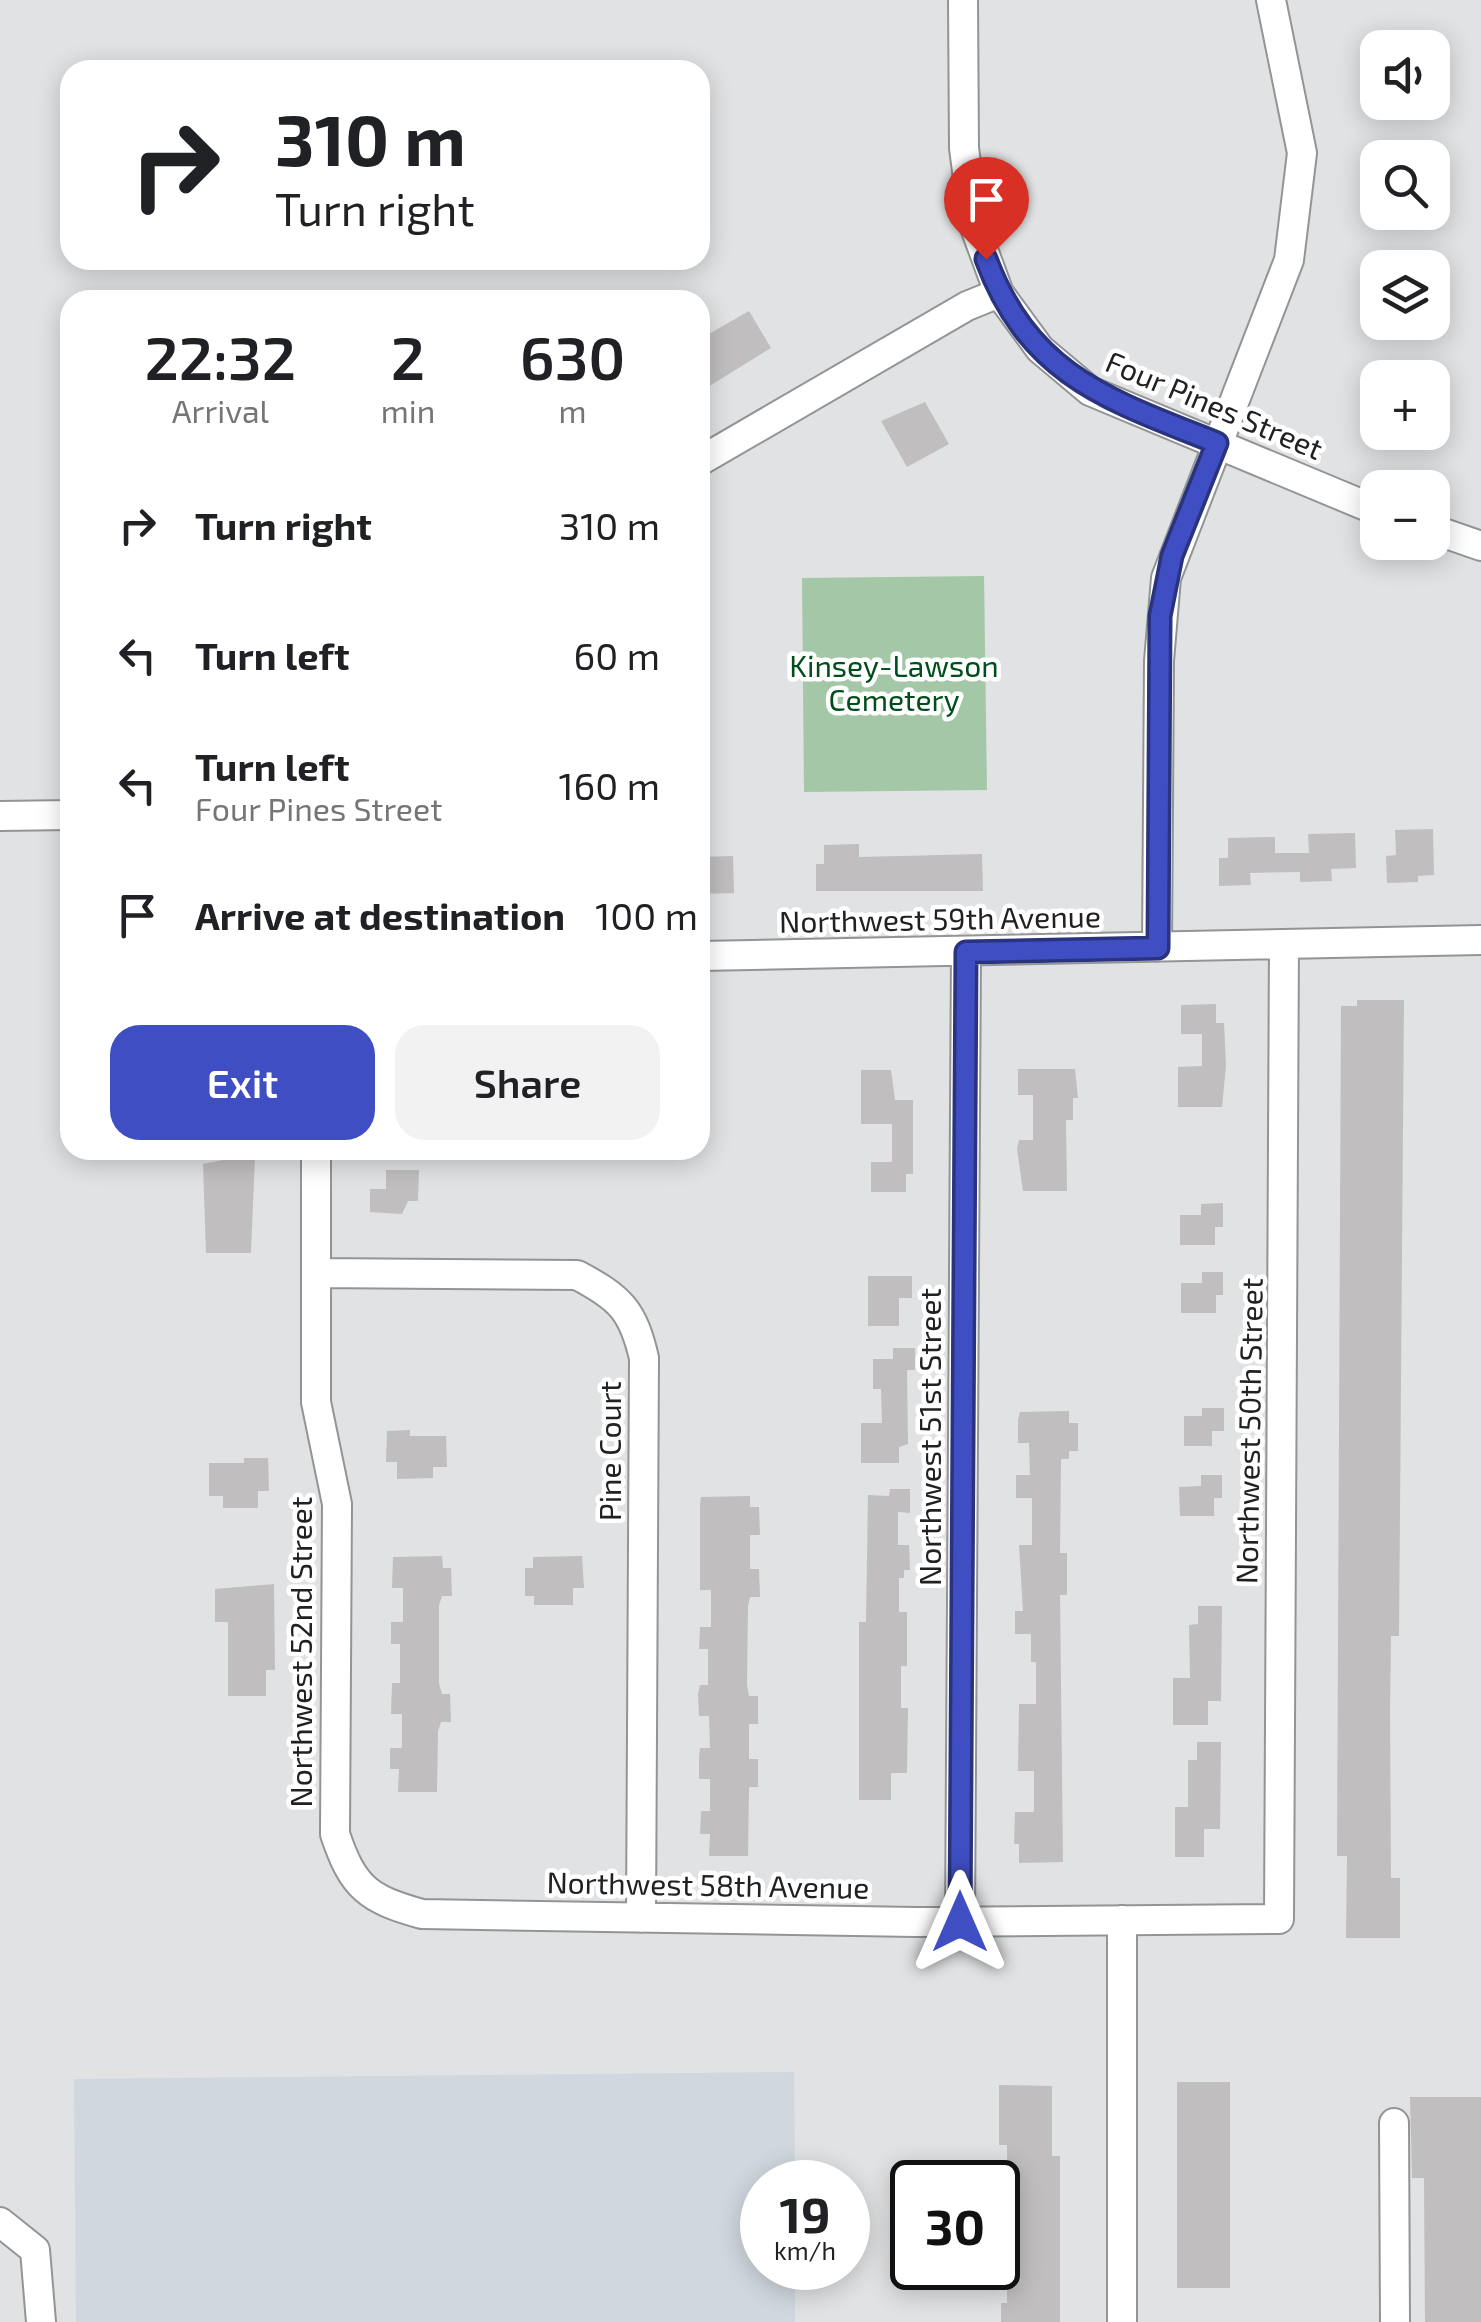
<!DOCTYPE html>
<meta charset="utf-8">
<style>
:root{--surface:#fff;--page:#f2f2f2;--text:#202124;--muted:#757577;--accent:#3f4ec2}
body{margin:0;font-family:"Exo 2",sans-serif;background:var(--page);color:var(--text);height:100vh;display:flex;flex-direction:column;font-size:38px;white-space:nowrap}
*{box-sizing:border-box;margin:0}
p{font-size:32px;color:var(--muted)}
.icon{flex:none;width:55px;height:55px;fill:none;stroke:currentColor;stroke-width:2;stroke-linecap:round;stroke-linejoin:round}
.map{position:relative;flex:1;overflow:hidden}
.panel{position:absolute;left:60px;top:290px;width:650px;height:870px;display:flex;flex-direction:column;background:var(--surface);border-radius:30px;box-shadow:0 5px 25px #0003}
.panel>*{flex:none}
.banner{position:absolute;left:60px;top:60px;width:650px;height:210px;border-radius:30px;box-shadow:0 5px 25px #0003;background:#fff;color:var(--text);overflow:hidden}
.controls{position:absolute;left:1360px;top:30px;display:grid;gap:20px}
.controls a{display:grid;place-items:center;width:90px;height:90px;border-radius:20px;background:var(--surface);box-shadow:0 5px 25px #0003;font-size:50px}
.speed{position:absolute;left:740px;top:2160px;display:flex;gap:20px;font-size:50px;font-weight:700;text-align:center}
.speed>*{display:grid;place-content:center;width:130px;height:130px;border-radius:50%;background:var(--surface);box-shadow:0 5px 25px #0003;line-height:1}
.speed small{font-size:25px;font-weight:400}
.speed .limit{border:5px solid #111;border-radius:15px;background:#fff;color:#111}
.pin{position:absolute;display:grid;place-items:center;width:85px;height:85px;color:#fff;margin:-102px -42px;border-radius:50% 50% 50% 0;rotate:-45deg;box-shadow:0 0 10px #0007}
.pin .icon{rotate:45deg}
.me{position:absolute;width:110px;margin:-55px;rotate:0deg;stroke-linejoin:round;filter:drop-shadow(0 0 8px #0008)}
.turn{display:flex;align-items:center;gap:35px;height:210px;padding:0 50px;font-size:45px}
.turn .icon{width:130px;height:130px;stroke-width:2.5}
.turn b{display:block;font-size:70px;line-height:85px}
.eta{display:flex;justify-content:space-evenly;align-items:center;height:170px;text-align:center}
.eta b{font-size:60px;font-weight:600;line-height:70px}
.cta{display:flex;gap:20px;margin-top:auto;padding:20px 50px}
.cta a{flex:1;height:115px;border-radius:30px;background:var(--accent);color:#fff;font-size:40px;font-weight:600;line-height:115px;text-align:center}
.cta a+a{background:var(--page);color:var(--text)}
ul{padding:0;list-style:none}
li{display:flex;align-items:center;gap:30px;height:130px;padding:0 50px}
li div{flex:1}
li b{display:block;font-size:38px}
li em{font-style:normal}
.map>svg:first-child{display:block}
.built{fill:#d0d7de}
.green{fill:#a4c7a8}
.building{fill:#c0bebe}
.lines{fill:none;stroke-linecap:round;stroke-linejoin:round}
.minor-casing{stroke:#939495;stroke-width:32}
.minor{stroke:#fff;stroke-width:28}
.route-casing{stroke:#29337e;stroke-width:25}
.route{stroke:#3f4ec2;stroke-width:18}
.labels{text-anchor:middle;stroke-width:9;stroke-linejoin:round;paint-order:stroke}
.street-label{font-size:30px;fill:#212121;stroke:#fff}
.park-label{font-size:30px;fill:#004e1c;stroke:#fff}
</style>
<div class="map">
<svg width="1481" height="2322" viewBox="0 0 1481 2322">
<rect width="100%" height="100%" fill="#e1e2e3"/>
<path class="built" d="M 794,2072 L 795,2182 L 762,2182 L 762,2268 L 795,2268 L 795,2322 L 76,2322 L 74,2079 Z"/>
<path class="green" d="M 984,576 L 987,790 L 804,792 L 802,578 Z"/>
<path class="building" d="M 749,311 L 771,348 L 700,392 L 700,339 Z
M 925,402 L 949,444 L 907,467 L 881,421 Z
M 1433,829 L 1434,875 L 1418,876 L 1418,882 L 1387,883 L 1386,856 L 1396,855 L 1395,830 Z
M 1355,833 L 1356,868 L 1331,869 L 1332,881 L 1300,882 L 1300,872 L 1250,873 L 1251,885 L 1219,886 L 1219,858 L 1228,858 L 1228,838 L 1275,837 L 1275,853 L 1309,853 L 1308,834 Z
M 859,844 L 859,857 L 982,854 L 983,891 L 816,891 L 816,864 L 824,864 L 824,845 Z
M 733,856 L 734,893 L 700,894 L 700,857 Z
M 1357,1000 L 1404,1000 L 1399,1636 L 1391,1636 L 1390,1711 L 1391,1878 L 1400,1878 L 1400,1938 L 1346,1938 L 1347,1856 L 1337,1856 L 1341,1006 L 1357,1006 Z
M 1216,1004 L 1216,1023 L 1224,1023 L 1226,1066 L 1222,1107 L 1178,1107 L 1178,1067 L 1202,1066 L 1202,1034 L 1181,1034 L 1181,1005 Z
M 1018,1069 L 1075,1069 L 1078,1098 L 1073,1098 L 1073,1120 L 1066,1120 L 1067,1191 L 1023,1191 L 1017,1149 L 1019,1140 L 1033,1140 L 1033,1095 L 1018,1095 Z
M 861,1070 L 891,1070 L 895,1100 L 913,1100 L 913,1174 L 906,1174 L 906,1192 L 871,1192 L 871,1162 L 892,1162 L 892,1124 L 861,1124 Z
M 231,1150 L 254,1150 L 255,1155 L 251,1253 L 206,1253 L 203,1164 L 228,1159 Z
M 386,1170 L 419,1170 L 418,1201 L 408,1201 L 402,1214 L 370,1212 L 370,1189 L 386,1189 Z
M 1223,1203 L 1223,1227 L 1215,1227 L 1215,1245 L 1180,1245 L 1180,1215 L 1201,1215 L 1201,1204 Z
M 1202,1272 L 1223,1272 L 1223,1295 L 1216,1295 L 1216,1313 L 1181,1313 L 1181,1283 L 1202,1283 Z
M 868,1276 L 912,1276 L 912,1298 L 899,1298 L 899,1326 L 868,1326 Z
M 893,1348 L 915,1348 L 915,1370 L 907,1370 L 908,1444 L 899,1447 L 899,1463 L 861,1463 L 861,1423 L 882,1423 L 881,1389 L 873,1389 L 873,1359 L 893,1359 Z
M 1202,1408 L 1224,1408 L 1224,1431 L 1212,1431 L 1212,1446 L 1184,1446 L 1184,1416 L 1202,1416 Z
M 1069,1411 L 1069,1423 L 1078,1423 L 1078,1451 L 1069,1451 L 1069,1459 L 1061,1459 L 1060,1553 L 1067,1553 L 1067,1595 L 1060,1595 L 1063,1862 L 1019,1863 L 1019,1844 L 1014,1844 L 1015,1812 L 1034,1812 L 1034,1771 L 1018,1771 L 1019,1704 L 1036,1704 L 1036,1662 L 1031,1662 L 1031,1634 L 1015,1634 L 1015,1611 L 1023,1611 L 1019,1545 L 1032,1545 L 1032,1498 L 1016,1498 L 1016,1475 L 1030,1475 L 1029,1443 L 1018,1443 L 1018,1420 L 1020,1412 Z
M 410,1430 L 410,1436 L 446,1436 L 447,1467 L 433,1467 L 433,1478 L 397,1479 L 397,1462 L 386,1462 L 387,1431 Z
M 244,1458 L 268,1458 L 269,1491 L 258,1491 L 258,1508 L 223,1508 L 223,1496 L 209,1496 L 209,1463 L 244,1463 Z
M 1201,1475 L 1222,1475 L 1222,1498 L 1214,1498 L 1214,1516 L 1180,1516 L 1179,1487 L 1201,1486 Z
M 890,1489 L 910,1489 L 910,1513 L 898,1512 L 898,1545 L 909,1545 L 910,1570 L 904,1570 L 904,1578 L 899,1578 L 899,1612 L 907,1612 L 907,1666 L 901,1666 L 901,1708 L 908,1708 L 907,1773 L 891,1773 L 891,1800 L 859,1800 L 859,1622 L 866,1622 L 868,1495 L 889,1496 Z
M 750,1496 L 750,1507 L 759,1507 L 760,1535 L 750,1535 L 750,1569 L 759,1569 L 760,1597 L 750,1597 L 748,1606 L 747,1685 L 749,1696 L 758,1696 L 758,1724 L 749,1724 L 749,1759 L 758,1759 L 758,1787 L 749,1787 L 748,1856 L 709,1856 L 710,1834 L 700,1834 L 701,1811 L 710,1811 L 710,1779 L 699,1779 L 699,1757 L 700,1748 L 710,1748 L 709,1716 L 699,1716 L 698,1694 L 700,1685 L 708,1685 L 708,1649 L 699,1649 L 700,1627 L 711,1627 L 711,1590 L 700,1590 L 700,1505 L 701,1497 Z
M 442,1556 L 443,1568 L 451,1568 L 452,1596 L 442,1596 L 439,1605 L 439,1683 L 442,1694 L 450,1694 L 451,1722 L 441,1722 L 438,1731 L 437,1792 L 398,1792 L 399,1769 L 390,1769 L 390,1748 L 402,1748 L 402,1714 L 391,1714 L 392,1683 L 400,1683 L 400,1644 L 391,1644 L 391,1622 L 403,1622 L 403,1588 L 392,1588 L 393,1557 Z
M 582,1556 L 584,1588 L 573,1588 L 573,1605 L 534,1605 L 534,1596 L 525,1596 L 525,1568 L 533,1568 L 533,1557 Z
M 274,1584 L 275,1670 L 266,1670 L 266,1696 L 228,1696 L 228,1622 L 215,1622 L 215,1589 Z
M 1198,1606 L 1222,1606 L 1221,1701 L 1208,1701 L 1208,1725 L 1173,1725 L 1173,1678 L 1190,1678 L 1189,1625 L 1198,1624 Z
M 1197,1742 L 1221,1742 L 1220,1829 L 1204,1829 L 1204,1857 L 1175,1857 L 1175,1807 L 1188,1807 L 1188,1760 L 1197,1760 Z
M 1177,2082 L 1230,2082 L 1230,2288 L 1177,2288 Z
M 999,2085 L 1052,2086 L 1052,2156 L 1060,2156 L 1060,2322 L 1001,2322 L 1001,2303 L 1007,2303 L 1007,2145 L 999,2145 Z
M 1410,2097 L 1481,2097 L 1481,2322 L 1425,2322 L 1424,2178 L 1412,2178 Z"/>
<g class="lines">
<defs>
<path id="minor" d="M 963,0 L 964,148 L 974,225 L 999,293 L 1040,349 L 1090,391 L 1378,511
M 700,461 L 967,306 L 999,293
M 1432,529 L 1481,546
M 0,816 L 70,815
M 1157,947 L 1159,661 L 1166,578 L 1289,260 L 1302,153 L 1271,0
M 700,956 L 1481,940
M 316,1150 L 316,1402 L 337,1504 L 335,1834 C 353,1888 368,1899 422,1914 L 916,1922 L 1279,1919 L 1284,944
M 317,1273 L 577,1275 C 621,1298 633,1311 644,1358 L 641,1918
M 1122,1920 L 1122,2322
M 960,1922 L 966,952
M 1394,2123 L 1395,2322
M 0,2222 L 35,2250 L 41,2322"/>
</defs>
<use href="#minor" class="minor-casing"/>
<use href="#minor" class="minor"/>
</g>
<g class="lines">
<defs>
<path id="route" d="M 960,1922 L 966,952 L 1158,948 L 1160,616 L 1172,556 L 1217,443 C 1110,400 1030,377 986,259"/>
</defs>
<use href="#route" class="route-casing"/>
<use href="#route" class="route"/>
</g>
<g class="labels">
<g class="street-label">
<text transform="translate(1214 406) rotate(23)" y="10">Four Pines Street</text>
<text transform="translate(940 920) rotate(-1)" y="10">Northwest 59th Avenue</text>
<text transform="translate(1250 1431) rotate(-89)" y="10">Northwest 50th Street</text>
<text transform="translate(931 1437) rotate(-90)" y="10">Northwest 51st Street</text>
<text transform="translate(611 1451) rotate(-90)" y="10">Pine Court</text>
<text transform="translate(302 1652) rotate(-90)" y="10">Northwest 52nd Street</text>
<text transform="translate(708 1886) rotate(1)" y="10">Northwest 58th Avenue</text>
</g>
<g class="park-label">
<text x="894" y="677">Kinsey-Lawson<tspan x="894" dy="34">Cemetery</tspan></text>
</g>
</g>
</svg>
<div class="controls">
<a><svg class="icon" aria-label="sound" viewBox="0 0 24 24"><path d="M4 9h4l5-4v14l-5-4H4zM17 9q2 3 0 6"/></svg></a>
<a><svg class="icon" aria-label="search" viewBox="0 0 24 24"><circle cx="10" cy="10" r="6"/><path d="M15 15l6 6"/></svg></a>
<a><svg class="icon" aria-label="layers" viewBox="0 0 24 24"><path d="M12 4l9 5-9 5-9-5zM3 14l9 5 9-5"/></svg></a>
<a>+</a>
<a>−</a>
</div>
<div class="speed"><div>19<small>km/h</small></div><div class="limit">30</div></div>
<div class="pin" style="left:986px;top:259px;background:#d93025"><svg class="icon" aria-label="arrive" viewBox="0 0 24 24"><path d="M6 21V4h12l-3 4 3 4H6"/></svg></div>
<svg class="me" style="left:960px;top:1922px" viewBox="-20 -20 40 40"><path d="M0-17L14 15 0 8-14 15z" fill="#3f4ec2" stroke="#fff" stroke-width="4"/></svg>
<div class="banner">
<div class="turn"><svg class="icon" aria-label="right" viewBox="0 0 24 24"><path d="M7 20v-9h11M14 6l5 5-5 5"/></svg><div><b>310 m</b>Turn right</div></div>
</div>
<section class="panel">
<div class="eta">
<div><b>22:32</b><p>Arrival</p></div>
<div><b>2</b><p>min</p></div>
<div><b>630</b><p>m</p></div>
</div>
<ul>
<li><svg class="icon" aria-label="right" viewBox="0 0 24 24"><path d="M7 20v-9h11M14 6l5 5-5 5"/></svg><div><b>Turn right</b></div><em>310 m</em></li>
<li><svg class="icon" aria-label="left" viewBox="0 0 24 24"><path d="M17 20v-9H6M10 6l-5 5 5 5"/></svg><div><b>Turn left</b></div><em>60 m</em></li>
<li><svg class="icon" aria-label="left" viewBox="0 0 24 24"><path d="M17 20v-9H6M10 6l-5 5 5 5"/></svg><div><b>Turn left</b><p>Four Pines Street</p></div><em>160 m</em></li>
<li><svg class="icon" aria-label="arrive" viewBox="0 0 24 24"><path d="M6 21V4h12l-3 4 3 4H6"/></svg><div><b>Arrive at destination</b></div><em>100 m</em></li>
</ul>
<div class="cta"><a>Exit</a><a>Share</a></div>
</section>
</div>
